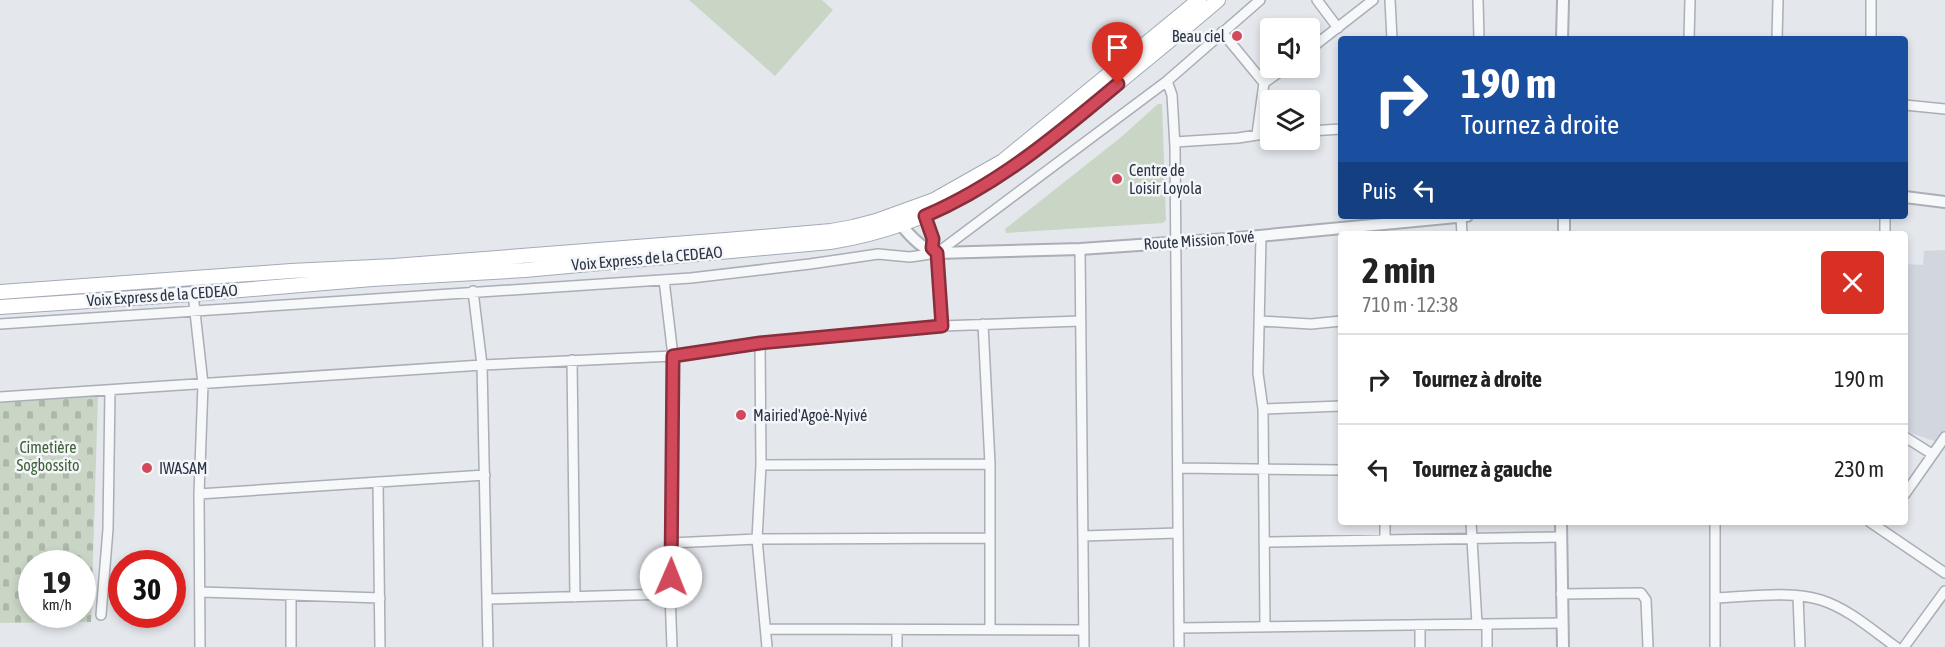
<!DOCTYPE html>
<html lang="fr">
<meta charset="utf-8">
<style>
:root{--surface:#fff;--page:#f2f2f2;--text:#222;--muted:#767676;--line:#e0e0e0}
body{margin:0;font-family:"Asap Condensed",sans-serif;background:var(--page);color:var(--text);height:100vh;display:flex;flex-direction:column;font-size:22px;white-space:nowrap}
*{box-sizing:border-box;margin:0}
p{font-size:20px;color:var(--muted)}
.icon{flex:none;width:33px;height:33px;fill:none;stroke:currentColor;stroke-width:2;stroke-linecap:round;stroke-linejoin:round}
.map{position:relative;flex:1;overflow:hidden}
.drawer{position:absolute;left:1338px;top:231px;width:570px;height:294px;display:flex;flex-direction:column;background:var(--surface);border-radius:6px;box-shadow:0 3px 9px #0003}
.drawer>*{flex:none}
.top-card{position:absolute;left:1338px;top:36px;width:570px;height:183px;border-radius:6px;box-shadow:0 3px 9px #0003;background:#1a4fa0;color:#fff;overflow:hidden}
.controls{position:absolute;left:1260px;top:18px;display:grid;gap:12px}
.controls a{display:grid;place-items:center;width:60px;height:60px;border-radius:6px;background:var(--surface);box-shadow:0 3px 9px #0003;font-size:30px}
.speed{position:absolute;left:18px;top:550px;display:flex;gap:12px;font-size:30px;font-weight:700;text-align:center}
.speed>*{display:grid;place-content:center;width:78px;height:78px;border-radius:50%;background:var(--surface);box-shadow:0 3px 9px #0003;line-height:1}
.speed small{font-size:15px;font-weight:400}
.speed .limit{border:9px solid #d22;background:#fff;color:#111}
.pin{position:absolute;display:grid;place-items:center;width:51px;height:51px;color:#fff;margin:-62px -26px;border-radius:50% 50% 50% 0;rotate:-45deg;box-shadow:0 0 6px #0007}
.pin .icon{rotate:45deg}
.me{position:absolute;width:66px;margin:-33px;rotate:1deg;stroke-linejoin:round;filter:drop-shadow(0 0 4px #0008)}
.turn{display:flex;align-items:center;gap:21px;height:126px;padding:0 24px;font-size:27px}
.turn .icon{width:78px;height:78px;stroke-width:2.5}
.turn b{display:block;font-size:42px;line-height:51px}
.then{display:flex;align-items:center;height:57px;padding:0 24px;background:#0003;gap:12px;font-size:22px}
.round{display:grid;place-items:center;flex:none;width:63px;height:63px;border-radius:6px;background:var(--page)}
.overview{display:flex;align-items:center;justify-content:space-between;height:102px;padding:0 24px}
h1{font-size:36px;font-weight:700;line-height:45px}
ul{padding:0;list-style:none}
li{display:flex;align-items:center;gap:18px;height:90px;padding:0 24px;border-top:2px solid var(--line)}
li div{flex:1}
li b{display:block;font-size:22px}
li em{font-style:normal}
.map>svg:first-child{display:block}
.built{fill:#d2d6de}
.cemetery{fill:url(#cemetery-stones);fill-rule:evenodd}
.garden{fill:#c9d6c5}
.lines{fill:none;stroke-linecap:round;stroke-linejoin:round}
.minor-casing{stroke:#a9aeb7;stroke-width:12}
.tertiary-casing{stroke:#a9aeb7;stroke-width:14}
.primary-casing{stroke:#a3abb8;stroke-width:16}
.minor{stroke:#f7f8fa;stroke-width:9}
.tertiary{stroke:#f7f8fa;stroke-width:10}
.primary{stroke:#fff;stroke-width:14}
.route-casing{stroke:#882f3b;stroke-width:15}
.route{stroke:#d1495b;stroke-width:10}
.poi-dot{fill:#d1495b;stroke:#f4f6f9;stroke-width:2}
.labels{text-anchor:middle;stroke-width:5;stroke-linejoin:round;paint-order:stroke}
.poi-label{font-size:16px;fill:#2b3445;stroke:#f4f6f9;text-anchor:start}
.street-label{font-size:16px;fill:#2b3445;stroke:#f4f6f9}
.park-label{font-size:16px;fill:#3f6138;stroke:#f4f6f9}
</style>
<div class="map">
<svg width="1945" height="647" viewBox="0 0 1945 647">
<defs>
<pattern id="cemetery-stones" width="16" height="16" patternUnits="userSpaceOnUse" patternTransform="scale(1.5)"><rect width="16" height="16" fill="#c9d6c5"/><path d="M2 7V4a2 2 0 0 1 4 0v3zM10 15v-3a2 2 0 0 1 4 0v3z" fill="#adb8ab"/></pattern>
</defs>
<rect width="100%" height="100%" fill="#e4e7ec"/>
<path class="built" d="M 1945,250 L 1945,431 L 1937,442 L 1905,431 L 1905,264 L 1923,265 L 1924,251 Z"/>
<path class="cemetery" d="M 98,395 L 91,622 L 0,623 L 0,401 ZM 32,564 L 82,564 L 82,615 L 32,615 Z"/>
<path class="garden" d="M 689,0 L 822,0 L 833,10 L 775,76 Z
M 1158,104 L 1162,104 L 1166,220 L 1163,223 L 1006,233 L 1005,229 L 1120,138 Z"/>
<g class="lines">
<defs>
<path id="minor" d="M 1317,0 L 1338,28
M 1390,0 L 1392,39
M 1478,0 L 1479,39
M 1222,32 L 1264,83 L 1257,134
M 1689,39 L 1690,0
M 1777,39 L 1778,0
M 1871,39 L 1871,0
M 1310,49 L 1373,0
M 1167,81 L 1172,95 L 1175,147 L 1179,647
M 1264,83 L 1285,68
M 1905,105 L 1945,109
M 1310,131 L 1341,129
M 1175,142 L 1238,138 L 1270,133
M 1461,217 L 1462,234
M 1885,234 L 1885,216
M 1261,236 L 1258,373 L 1263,409
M 1080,249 L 1084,647
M 937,253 L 942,326
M 664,280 L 673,356 L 670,594 L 672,647
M 473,291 L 482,365 L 488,647
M 193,294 L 203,384 L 199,494 L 200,647
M 1261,321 L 1311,324 L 1341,321
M 0,324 L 691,278 L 810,264 L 878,254 L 910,257 L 937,253 L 1167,81 L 1260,0
M 983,324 L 990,464 L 990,629
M 760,343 L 761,465 L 757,539 L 767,647
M 572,360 L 575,597
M 0,397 L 482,365 L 673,356 L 760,343 L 942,326 L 1081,321
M 1905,437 L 1932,454
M 761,465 L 990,464
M 1178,468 L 1341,470
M 378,482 L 380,647
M 199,494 L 485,475
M 1905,494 L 1945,437
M 1385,522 L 1385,539
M 1471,522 L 1477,624
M 1870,522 L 1945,573
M 1083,536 L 1178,533
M 1265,542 L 1561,537
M 671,543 L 757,539 L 990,538
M 201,592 L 380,598
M 1561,594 L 1641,593 L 1646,600 L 1648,647
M 291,596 L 291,647
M 1798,596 L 1800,647
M 1715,598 C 1747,597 1790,590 1821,600 C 1849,609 1872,630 1896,647
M 488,599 L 670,594
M 101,615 L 108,529 L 110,390
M 1487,624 L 1487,647
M 1265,626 L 1263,409 L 1341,406
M 1179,628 L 1562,623
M 767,629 L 1083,630
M 897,647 L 897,630
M 1420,647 L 1420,625
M 1715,647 L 1715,522
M 1904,647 L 1945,591"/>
<path id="tertiary" d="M 1562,39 L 1563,0
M 1905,197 L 1945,202
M 925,217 L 933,239 L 932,248
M 899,220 C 901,227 917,243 924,247 C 929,249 932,249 937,253 L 1080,249 L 1227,239 L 1467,216
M 1564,234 L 1564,216
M 1561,522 L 1563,647"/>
<path id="primary" d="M 0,292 L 291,271 L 394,266 L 726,240 L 831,231 L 853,227 L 876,221 L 934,200 L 1003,161 L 1199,0
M 0,307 L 193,294 L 372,279 L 525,270 L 830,242 C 945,224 1019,166 1106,93 C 1143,62 1181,32 1218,0"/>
</defs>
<use href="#minor" class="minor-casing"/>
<use href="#tertiary" class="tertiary-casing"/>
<use href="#primary" class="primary-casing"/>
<use href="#minor" class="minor"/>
<use href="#tertiary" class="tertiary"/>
<use href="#primary" class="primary"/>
</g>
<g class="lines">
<defs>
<path id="route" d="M 671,577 L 673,356 L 760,343 L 942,326 L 937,253 L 932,248 L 933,239 L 925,216 C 998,185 1057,135 1118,84"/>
</defs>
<use href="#route" class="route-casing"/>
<use href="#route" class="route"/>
</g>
<g class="poi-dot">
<circle cx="1237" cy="36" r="6"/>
<circle cx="1117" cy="179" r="6"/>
<circle cx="741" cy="415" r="6"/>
<circle cx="147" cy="468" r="6"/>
</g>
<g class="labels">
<g class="poi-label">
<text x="1225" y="42" text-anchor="end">Beau ciel</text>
<text x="1129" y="176">Centre de<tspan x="1129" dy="18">Loisir Loyola</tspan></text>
<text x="753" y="421">Mairied'Agoè-Nyivé</text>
<text x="159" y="474">IWASAM</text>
</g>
<g class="street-label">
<text transform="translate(1199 240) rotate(-4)" y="6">Route Mission Tové</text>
<text transform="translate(647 258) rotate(-5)" y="6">Voix Express de la CEDEAO</text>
<text transform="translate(162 295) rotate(-4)" y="6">Voix Express de la CEDEAO</text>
</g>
<g class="park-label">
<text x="48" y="453">Cimetière<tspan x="48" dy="18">Sogbossito</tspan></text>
</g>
</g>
</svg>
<div class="controls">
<a><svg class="icon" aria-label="sound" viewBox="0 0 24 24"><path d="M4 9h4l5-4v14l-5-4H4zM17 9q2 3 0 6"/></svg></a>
<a><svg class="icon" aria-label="layers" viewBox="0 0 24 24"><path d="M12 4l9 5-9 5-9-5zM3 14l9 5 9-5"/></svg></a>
</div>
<div class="speed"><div>19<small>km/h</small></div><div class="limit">30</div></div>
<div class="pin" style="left:1118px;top:84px;background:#d93025"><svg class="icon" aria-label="arrive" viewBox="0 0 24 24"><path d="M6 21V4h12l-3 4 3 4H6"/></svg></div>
<svg class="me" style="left:671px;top:577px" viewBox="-20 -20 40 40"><circle r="19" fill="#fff"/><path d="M0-13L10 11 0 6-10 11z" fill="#d1495b"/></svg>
<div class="top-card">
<div class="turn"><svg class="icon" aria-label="right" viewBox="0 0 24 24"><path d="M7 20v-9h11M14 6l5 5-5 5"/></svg><div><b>190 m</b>Tournez à droite</div></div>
<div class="then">Puis<svg class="icon" aria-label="left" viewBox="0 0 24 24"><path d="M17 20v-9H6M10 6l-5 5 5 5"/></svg></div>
</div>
<section class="drawer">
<div class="overview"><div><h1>2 min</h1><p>710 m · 12:38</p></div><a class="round" style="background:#d93025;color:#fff"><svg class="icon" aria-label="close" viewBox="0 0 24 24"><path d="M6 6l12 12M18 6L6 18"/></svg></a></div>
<ul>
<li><svg class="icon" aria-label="right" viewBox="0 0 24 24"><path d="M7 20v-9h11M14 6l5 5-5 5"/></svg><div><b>Tournez à droite</b></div><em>190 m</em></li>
<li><svg class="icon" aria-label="left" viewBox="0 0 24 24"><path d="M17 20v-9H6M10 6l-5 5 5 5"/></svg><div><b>Tournez à gauche</b></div><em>230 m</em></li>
</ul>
</section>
</div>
